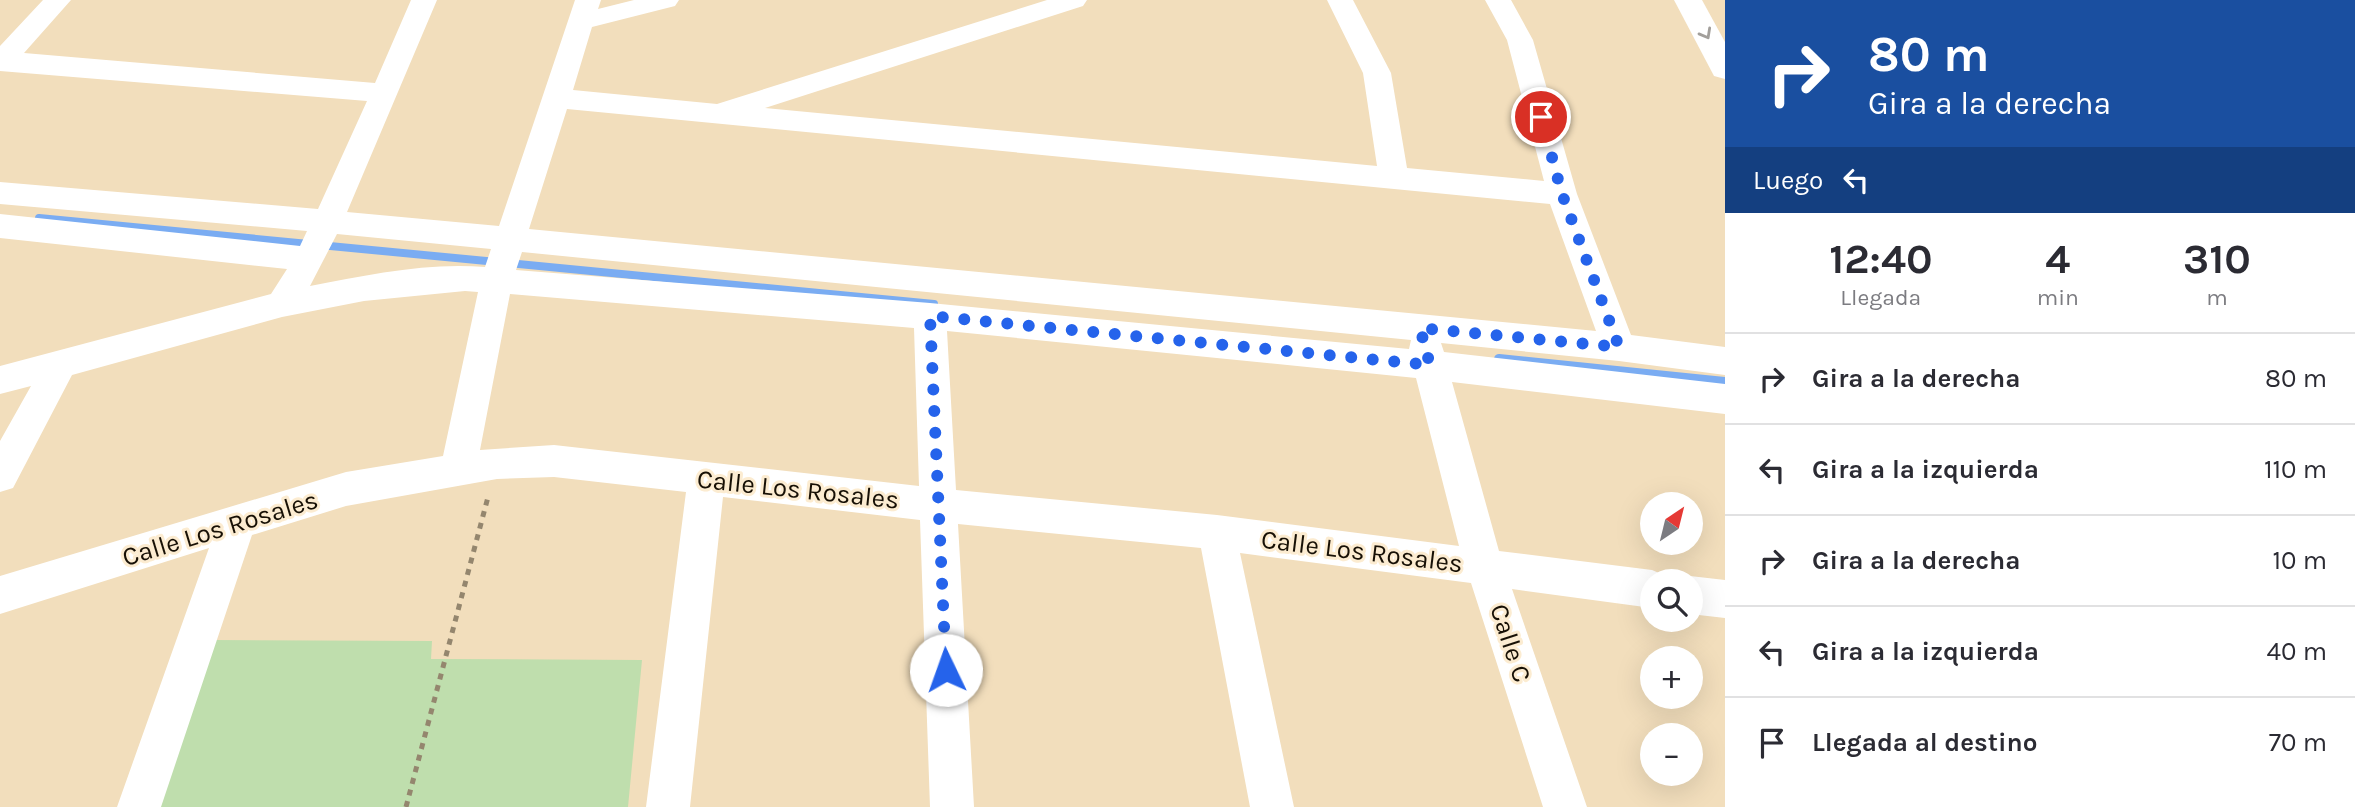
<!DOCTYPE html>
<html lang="es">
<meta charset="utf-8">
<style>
:root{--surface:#fff;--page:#f2f2f3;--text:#2b2b33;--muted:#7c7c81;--line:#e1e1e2}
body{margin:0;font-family:Karla,sans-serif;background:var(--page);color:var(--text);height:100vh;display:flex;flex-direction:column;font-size:26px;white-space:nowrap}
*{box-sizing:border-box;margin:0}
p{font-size:23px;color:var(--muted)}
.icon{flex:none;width:38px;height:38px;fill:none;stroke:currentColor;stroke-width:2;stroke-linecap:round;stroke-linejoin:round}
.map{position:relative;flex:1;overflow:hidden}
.side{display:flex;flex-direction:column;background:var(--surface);width:630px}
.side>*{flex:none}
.hud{background:#1a4fa0;color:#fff;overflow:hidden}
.needle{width:46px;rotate:35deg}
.buttons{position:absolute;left:1640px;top:492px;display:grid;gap:14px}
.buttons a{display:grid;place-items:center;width:63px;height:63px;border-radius:50%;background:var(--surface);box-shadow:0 7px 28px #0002;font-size:35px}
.pin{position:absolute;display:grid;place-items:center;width:60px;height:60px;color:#fff;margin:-30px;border:4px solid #fff;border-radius:50%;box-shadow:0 2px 7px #0007}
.me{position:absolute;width:77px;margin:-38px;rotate:357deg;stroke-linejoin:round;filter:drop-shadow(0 0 5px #0008)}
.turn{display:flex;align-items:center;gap:24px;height:147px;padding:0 28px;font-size:32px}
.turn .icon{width:91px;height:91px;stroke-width:2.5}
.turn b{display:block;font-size:49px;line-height:60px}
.then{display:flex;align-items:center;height:66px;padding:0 28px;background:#0003;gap:14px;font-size:26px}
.eta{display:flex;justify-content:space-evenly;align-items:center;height:119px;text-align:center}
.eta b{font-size:42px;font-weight:700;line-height:49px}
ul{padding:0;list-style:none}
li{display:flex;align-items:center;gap:21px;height:91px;padding:0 28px;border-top:2px solid var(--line)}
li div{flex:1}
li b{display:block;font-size:26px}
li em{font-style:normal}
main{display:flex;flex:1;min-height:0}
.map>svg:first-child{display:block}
.green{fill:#bfdead}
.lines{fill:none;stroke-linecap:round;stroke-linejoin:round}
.stream-far1{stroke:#7aacf2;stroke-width:8}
.stream{stroke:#7aacf2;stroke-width:10}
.path{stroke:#94866e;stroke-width:5;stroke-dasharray:6 6;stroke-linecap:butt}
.minor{fill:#fff;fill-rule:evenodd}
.tertiary{fill:#fff;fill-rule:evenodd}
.oneway{stroke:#a29f9b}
.route{stroke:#2563eb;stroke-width:12;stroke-dasharray:0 21.6}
.labels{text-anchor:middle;stroke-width:6;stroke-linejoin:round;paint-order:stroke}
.street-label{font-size:26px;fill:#171005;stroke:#fcecd1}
</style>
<main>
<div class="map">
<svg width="1725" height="807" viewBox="0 0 1725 807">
<rect width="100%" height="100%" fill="#f2debc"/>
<path class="green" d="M 213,640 L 432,641 L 431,659 L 642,660 L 628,807 L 156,807 Z"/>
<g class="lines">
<path class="stream-far1" d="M 39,218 L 934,304"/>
<path class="stream" d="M 1499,359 L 1725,382"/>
<path class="path" d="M 406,807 L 488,497"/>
<path class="minor" d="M 43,0 L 71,0 L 24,53 L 375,83 L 411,0 L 437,0 L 347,212 L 499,226 L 575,0 L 601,0 L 598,9 L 634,0 L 679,0 L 675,6 L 592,27 L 573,90 L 717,104 L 1047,0 L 1087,0 L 1083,6 L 765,108 L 1377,166 L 1363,73 L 1327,0 L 1353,0 L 1391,73 L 1407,168 L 1544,181 L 1507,40 L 1485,0 L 1511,0 L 1533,40 L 1577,194 L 1631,335 L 1725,347 L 1725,375 L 1619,361 L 1441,343 L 1444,352 L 1725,384 L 1725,414 L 1452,382 L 1499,551 L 1652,570 L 1666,576 L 1668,581 L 1652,581 L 1652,608 L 1512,589 L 1587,807 L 1543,807 L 1471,583 L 1240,553 L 1294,807 L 1250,807 L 1201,548 L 958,524 L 974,807 L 930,807 L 920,520 L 723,497 L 690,807 L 646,807 L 686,492 L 554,477 L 497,479 L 346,506 L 252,535 L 161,807 L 117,807 L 209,548 L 0,614 L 0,576 L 346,472 L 443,456 L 478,292 L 465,291 L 364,301 L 282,317 L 72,375 L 13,488 L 0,492 L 0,441 L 31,386 L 0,394 L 0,366 L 271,294 L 287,269 L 0,238 L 0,214 L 300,246 L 307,231 L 0,204 L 0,182 L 318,209 L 367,101 L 0,71 L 0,46 ZM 567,109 L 1550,204 L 1596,331 L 529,229 ZM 337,234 L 491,249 L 485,267 C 428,262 366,275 310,286 ZM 522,252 L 1411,340 L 1409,349 L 930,303 L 516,270 ZM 510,294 L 914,328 L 919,486 L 554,445 L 480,450 ZM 947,331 L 1416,378 L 1459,546 L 1217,515 L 956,490 Z
M 1690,576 L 1725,580 L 1725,618 L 1690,614 L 1690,581 L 1678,581 Z"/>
<path class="tertiary" d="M 1674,0 L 1702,0 L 1725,42 L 1725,79 L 1714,76 Z"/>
</g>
<defs><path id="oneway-chevron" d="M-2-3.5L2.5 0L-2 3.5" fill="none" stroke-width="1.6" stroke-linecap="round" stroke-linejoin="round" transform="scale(1.75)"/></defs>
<use class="oneway" href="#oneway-chevron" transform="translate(1706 34) rotate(61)"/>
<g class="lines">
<path class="route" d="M 946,670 L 930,316 L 1430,365 L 1420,328 L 1619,347 L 1562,194 L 1541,117"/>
</g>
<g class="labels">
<g class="street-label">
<text transform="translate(798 489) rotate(6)" y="9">Calle Los Rosales</text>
<text transform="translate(220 528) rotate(-17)" y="9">Calle Los Rosales</text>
<text transform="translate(1362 551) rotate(7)" y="9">Calle Los Rosales</text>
<text transform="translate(1511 643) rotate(72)" y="9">Calle C</text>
</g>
</g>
</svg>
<div class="buttons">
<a><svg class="needle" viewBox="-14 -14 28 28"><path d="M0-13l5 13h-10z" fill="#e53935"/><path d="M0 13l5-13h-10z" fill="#7c7c81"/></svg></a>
<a><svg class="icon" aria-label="search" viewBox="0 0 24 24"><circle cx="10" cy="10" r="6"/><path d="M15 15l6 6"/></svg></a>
<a>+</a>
<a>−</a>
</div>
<div class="pin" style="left:1541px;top:117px;background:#d93025"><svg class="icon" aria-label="arrive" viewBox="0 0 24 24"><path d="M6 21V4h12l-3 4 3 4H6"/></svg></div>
<svg class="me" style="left:946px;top:670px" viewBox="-20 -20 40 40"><circle r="19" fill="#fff"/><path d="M0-13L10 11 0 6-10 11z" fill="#2563eb"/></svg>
</div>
<section class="side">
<div class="hud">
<div class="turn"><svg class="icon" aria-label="right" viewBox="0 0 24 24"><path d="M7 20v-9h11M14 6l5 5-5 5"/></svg><div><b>80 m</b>Gira a la derecha</div></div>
<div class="then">Luego<svg class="icon" aria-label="left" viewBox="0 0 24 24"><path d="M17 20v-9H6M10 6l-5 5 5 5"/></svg></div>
</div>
<div class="eta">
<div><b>12:40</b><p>Llegada</p></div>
<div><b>4</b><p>min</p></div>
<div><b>310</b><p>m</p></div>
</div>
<ul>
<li><svg class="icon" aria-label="right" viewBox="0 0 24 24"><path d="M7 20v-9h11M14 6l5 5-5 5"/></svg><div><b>Gira a la derecha</b></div><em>80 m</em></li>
<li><svg class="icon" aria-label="left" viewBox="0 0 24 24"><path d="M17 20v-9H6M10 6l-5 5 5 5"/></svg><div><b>Gira a la izquierda</b></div><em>110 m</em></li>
<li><svg class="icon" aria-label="right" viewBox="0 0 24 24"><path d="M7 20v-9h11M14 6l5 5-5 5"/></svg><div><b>Gira a la derecha</b></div><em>10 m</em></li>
<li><svg class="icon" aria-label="left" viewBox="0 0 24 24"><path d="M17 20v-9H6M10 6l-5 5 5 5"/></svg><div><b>Gira a la izquierda</b></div><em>40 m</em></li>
<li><svg class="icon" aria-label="arrive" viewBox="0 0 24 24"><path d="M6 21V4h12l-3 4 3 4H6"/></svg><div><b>Llegada al destino</b></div><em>70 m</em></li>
</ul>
</section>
</main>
